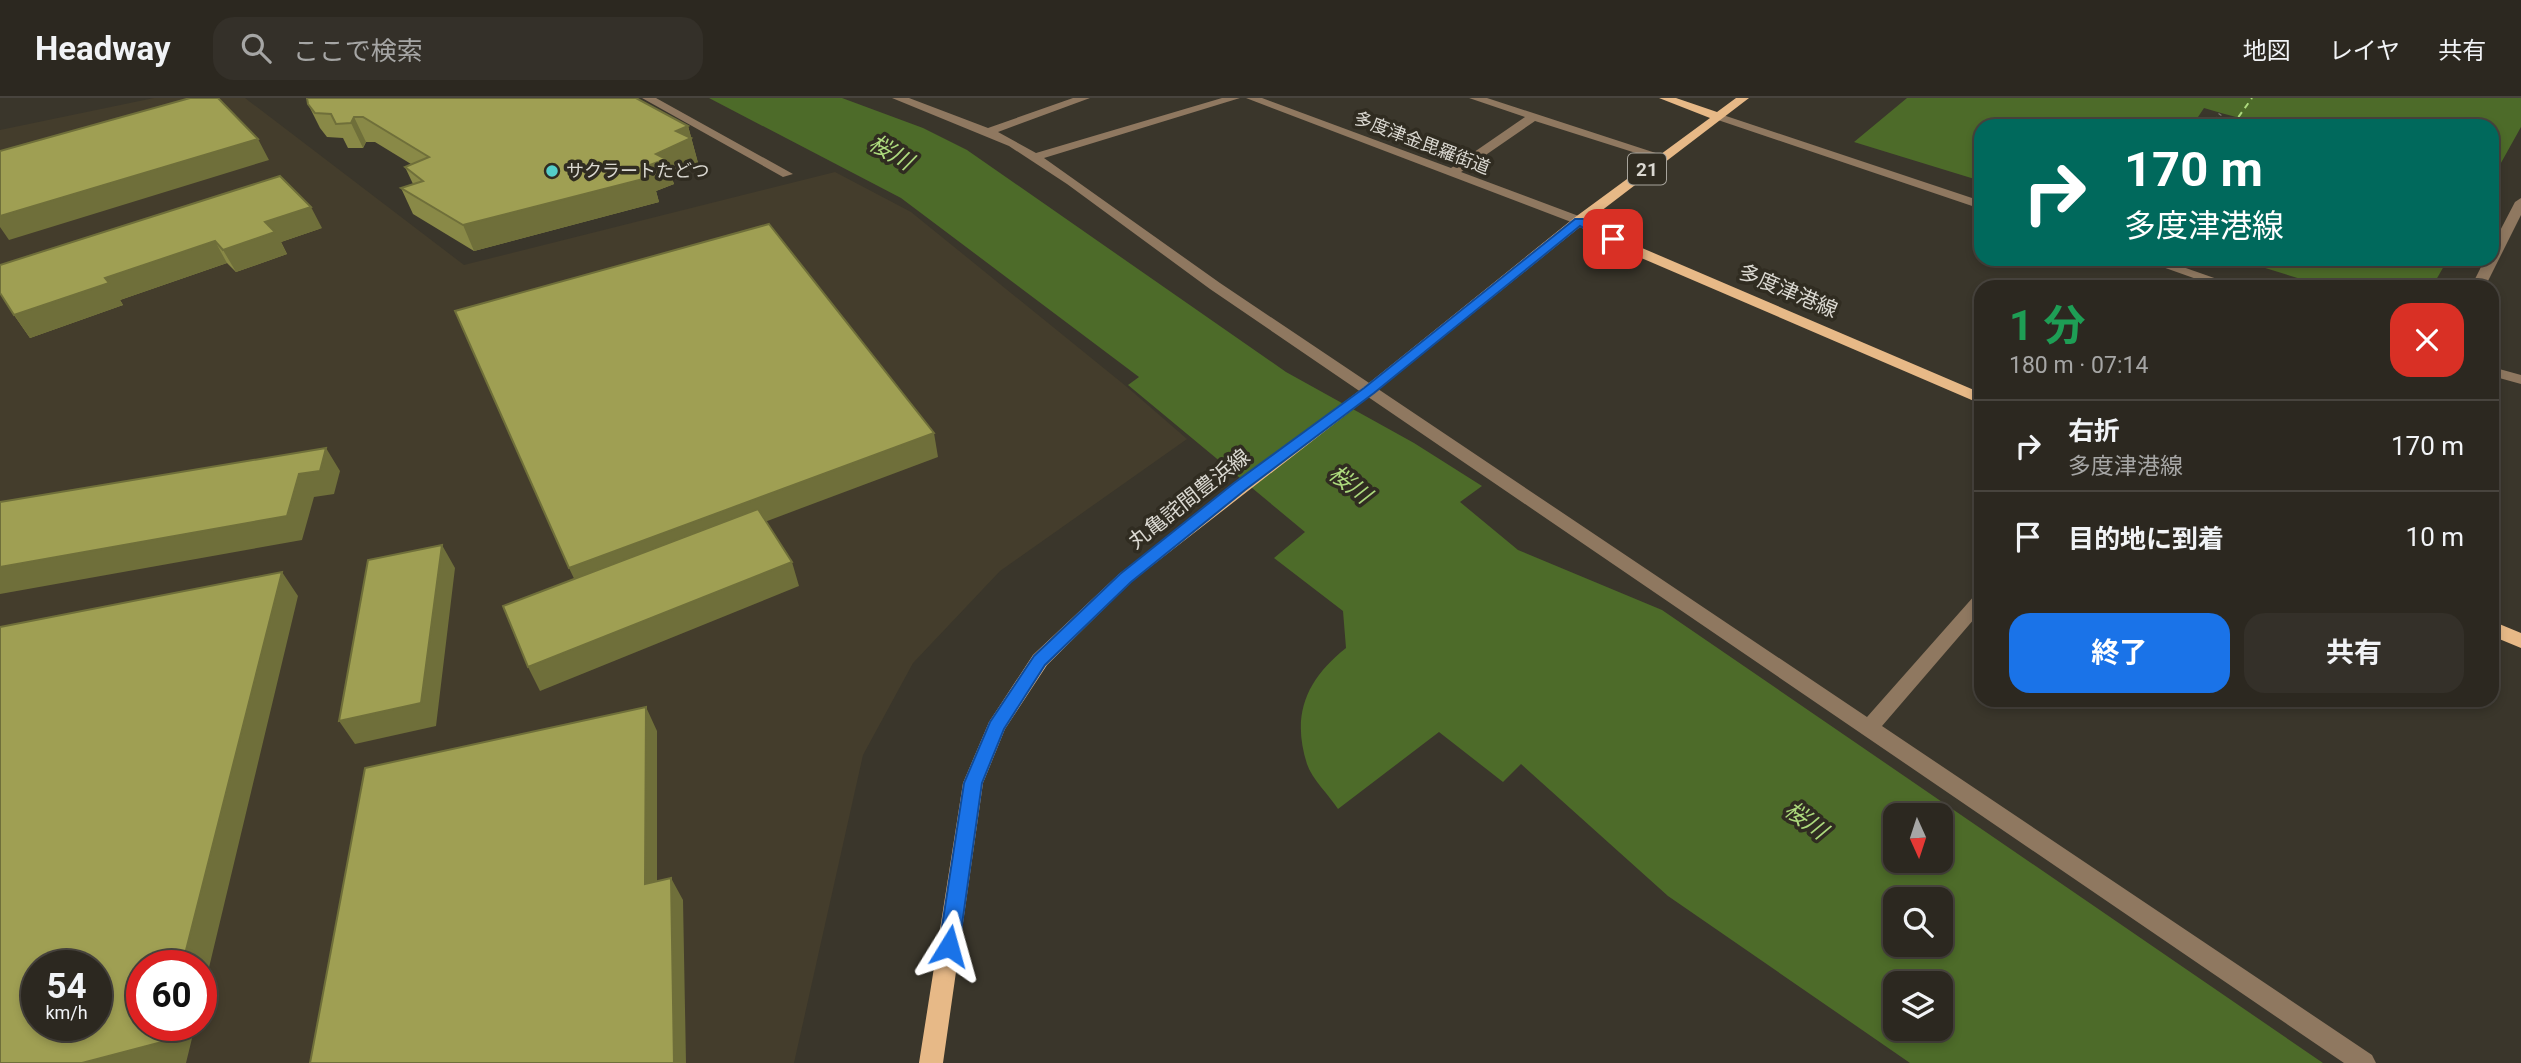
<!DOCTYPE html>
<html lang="ja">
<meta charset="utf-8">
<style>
:root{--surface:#2c2820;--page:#343029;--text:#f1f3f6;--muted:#a6a6a5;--line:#48443e;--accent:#1a73e8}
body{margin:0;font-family:Roboto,"Noto Sans JP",sans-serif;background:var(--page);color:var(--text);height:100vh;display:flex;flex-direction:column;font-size:26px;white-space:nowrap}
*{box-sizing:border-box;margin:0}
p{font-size:23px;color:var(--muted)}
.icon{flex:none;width:38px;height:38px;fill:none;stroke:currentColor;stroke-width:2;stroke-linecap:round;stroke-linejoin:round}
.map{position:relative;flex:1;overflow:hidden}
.sheet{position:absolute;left:1974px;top:182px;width:525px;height:427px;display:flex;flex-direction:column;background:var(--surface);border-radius:21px;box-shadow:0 4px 10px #0003,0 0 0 2px var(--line)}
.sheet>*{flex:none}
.banner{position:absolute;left:1974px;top:21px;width:525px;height:147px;border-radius:21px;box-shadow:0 4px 10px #0003,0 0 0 2px var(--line);background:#00695c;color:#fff;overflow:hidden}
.needle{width:46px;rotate:177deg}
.tools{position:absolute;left:1883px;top:705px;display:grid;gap:14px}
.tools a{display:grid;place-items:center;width:70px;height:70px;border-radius:14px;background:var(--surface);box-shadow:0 4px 10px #0003,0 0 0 2px var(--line);font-size:35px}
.speed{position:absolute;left:21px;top:852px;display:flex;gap:14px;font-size:35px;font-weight:700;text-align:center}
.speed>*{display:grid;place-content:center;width:91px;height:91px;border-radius:50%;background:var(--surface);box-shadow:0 4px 10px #0003,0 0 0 2px var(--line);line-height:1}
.speed small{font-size:18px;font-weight:400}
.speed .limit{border:10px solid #d22;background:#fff;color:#111}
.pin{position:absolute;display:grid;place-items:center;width:60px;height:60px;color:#fff;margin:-30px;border-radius:14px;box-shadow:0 4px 10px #0006}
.me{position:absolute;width:77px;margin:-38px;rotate:8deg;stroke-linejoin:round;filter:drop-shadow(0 0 5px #0008)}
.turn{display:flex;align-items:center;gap:24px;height:147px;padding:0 35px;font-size:32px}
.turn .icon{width:91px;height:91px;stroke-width:2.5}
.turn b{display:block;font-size:49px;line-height:60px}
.round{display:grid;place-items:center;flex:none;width:74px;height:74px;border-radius:21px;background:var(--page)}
.summary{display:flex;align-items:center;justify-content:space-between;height:119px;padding:0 35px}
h1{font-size:42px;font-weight:700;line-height:52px;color:#1e9e55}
.button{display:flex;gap:14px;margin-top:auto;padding:14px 35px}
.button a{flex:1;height:80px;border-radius:21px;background:var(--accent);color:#fff;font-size:28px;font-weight:700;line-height:80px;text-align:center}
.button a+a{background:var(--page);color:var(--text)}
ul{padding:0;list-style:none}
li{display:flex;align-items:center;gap:21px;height:91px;padding:0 35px;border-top:2px solid var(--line)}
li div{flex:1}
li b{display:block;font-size:26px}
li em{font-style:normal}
header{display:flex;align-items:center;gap:42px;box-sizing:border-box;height:98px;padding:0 35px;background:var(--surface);border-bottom:2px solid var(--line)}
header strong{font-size:33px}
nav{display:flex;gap:38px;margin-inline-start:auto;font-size:24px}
.search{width:490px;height:63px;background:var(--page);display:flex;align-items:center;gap:18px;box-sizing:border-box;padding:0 24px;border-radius:21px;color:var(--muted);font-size:26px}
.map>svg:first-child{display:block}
.built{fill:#443d2c;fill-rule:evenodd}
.water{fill:#4d6b29;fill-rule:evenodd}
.pier{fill:#3a362b}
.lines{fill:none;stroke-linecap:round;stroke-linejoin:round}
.ferry{stroke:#adda7d;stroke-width:2;stroke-dasharray:6 5;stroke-linecap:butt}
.path{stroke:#7f7c72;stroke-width:3.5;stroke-dasharray:1 3.5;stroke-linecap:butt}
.minor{fill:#8f7860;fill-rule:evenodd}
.major{fill:#e7b987;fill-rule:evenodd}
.wall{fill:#898947}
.shaded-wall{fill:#6f6f3a}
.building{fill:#9f9f53;stroke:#6f6f3a;stroke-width:2;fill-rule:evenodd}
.route{fill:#1a73e8;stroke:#114b97;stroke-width:2}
.poi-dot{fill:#54cdc8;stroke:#302c21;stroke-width:2.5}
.labels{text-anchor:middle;stroke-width:7;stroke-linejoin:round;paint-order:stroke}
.far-street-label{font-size:18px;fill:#dad8d1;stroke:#302c21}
.far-poi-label{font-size:18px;fill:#dad8d1;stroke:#302c21;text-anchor:start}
.shield{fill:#302c21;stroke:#a7a49c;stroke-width:2}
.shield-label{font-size:19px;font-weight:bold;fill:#dad8d1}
.street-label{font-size:21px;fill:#dad8d1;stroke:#302c21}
.water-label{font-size:23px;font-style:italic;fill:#adda7d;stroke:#302c21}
</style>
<header>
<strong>Headway</strong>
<div class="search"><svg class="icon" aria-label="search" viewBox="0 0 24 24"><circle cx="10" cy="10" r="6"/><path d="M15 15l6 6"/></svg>ここで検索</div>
<nav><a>地図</a><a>レイヤ</a><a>共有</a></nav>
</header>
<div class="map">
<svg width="2521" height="965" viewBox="0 0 2521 965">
<rect width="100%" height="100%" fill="#3a362b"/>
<path class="built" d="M 154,0 L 245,0 L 464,167 L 835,74 L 911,114 L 1127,289 L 1187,341 L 1000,473 L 913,565 L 863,657 L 794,965 L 0,965 L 0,32 ZM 37,868 L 96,868 L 96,928 L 37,928 ZM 142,868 L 201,868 L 201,928 L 142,928 Z"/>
<path class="water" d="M 709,0 L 842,0 L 923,30 L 967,52 L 1286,274 L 1414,345 L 1482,388 L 1460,404 L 1518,452 L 1662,512 L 2323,965 L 1910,965 L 1668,798 L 1521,666 L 1503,684 L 1439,634 L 1338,711 C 1329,697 1312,681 1307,666 C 1291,616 1307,581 1346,550 L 1343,513 L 1274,460 L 1305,434 L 1128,287 L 1139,279 L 901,100 ZM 1895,718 L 1941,718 L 1941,763 L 1895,763 ZM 1895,802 L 1941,802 L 1941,847 L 1895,847 ZM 1895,886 L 1941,886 L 1941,931 L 1895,931 Z
M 1907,0 L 2521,0 L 2521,29 L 2492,81 L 2492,28 L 1981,28 L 1981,83 L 1854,44 Z
M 2236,161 L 2448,161 L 2432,189 L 2327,189 Z"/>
<path class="pier" d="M 2204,10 L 2221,15 L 2236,19 L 2230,28 L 2192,28 Z"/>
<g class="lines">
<path class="ferry" d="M 2232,28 L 2252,0"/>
<path class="path" d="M 2212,28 L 2221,15"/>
<path class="minor" d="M 642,0 L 656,0 L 793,76 L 783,79 Z
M 892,0 L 909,0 L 988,30 L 1073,0 L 1090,0 L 998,34 L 1036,55 L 1222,0 L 1240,0 L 1044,60 L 1220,185 L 1867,619 L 1975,497 L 1981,495 L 1981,513 L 1882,628 L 2372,957 L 2376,965 L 2344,965 L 1210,191 L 1067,86 L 1009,48 Z
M 1246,0 L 1262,0 L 1451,70 L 1525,19 L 1469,0 L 1487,0 L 1668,59 L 1658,62 L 1535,23 L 1461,74 L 1584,120 L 1585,123 L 1579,127 Z
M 1712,16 L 1720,16 L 1981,103 L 1981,111 L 1712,20 Z
M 2521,100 L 2521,117 L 2485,189 L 2471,189 L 2485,161 L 2492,161 L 2492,148 L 2515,104 Z
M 2140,161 L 2160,161 L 2240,189 L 2219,189 Z
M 2492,269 L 2521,277 L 2521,286 L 2492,278 Z"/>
<path class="major" d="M 1659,0 L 1676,0 L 1717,14 L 1736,0 L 1749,0 L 1588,123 L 1635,147 L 1981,295 L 1981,306 L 1625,153 L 1580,129 L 1374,295 L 1131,484 L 1047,567 L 1005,631 L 983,685 L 943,965 L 919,965 L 963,685 L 989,624 L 1033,557 L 1119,476 L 1364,289 L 1574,120 L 1710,20 Z
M 2492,523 L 2521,535 L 2521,550 L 2492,538 Z"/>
</g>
<path class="wall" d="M 308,6 L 688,28 L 698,65 L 671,78 L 674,86 L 656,93 L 659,104 L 474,153 L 413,116 L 401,90 L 413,86 L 405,69 L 411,66 L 375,44 L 366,44 L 363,50 L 348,50 L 343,40 L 327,39 L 320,30 Z
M 322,130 L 281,144 L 287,156 L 236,174 L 227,165 L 120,202 L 123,207 L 30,240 L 14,217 L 0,167 Z"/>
<path class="shaded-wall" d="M 354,19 L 366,44 L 363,50 L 351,25 Z
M 688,28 L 698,65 L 671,78 L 674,86 L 656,93 L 659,104 L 474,153 L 463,127 L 656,56 L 676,33 Z
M 258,41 L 269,62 L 9,142 L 0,129 L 0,118 Z
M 311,109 L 322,130 L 281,144 L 287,156 L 236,174 L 223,152 L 265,124 Z
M 215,143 L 227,165 L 120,202 L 123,207 L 30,240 L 14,217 L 105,180 Z
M 934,335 L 938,359 L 580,493 L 569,470 Z
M 326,350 L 340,373 L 334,396 L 314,399 L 302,442 L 0,496 L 0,469 L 299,376 Z
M 442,447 L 455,470 L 436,628 L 355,646 L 339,623 Z
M 792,464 L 799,488 L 540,593 L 528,569 Z
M 282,474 L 298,498 L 201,903 L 201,868 L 182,868 Z
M 646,609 L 657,633 L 657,808 L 645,786 Z
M 671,780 L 683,802 L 686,965 L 674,965 Z
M 167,928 L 195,928 L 186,965 L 82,965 Z"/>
<path class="building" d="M 190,0 L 218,0 L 258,41 L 0,118 L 0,53 Z
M 307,0 L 636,0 L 688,28 L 676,33 L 691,40 L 656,56 L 666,61 L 642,70 L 651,79 L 463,127 L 401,90 L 423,83 L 405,69 L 429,59 L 363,19 L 354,19 L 351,25 L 336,26 L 331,16 L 315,15 L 308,6 Z
M 280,78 L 311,109 L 265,124 L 275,134 L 223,152 L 215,143 L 105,180 L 109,185 L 14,217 L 0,195 L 0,167 Z
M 769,126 L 934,335 L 569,470 L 455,213 Z
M 326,350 L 320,373 L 299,376 L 287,418 L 0,469 L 0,404 Z
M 758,411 L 792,464 L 528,569 L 503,508 Z
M 442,447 L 421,605 L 339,623 L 368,462 Z
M 282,474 L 182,868 L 142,868 L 142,928 L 167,928 L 162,944 L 82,965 L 0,965 L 0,529 ZM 37,868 L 96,868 L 96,928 L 37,928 Z
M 646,609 L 645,786 L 671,780 L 674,965 L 310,965 L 365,670 Z"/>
<path class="route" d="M 1575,121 L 1583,121 L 1619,141 L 1609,144 L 1580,128 L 1374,295 L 1245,392 L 1131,484 L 1045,567 L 1004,631 L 982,685 L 959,848 L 956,855 L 949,857 L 942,855 L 939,848 L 964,685 L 990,624 L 1034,558 L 1120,476 L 1234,385 L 1364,290 Z"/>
<circle class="poi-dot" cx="552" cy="73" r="7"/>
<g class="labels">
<g class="far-street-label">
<text transform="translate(1422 45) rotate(21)" y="6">多度津金毘羅街道</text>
</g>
<g class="far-poi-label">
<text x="566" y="79">サクラートたどつ</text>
</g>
<rect class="shield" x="1628" y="55.5" width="38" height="31" rx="5"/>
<g class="shield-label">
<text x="1647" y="78">21</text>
</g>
<g class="street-label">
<text transform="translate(1788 193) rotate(23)" y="7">多度津港線</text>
<text transform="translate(1189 401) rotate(-38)" y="7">丸亀詫間豊浜線</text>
</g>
<g class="water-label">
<text transform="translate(891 54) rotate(30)" y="8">桜川</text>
<text transform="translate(1350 386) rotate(38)" y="8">桜川</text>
<text transform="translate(1806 722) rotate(36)" y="8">桜川</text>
</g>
</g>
</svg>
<div class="tools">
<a><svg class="needle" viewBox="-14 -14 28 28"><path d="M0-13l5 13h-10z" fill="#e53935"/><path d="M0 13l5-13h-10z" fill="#a6a6a5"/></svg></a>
<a><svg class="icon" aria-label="search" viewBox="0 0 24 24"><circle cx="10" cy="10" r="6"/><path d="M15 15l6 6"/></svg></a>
<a><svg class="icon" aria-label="layers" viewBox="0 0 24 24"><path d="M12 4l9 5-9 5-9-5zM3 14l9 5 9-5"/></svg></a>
</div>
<div class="speed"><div>54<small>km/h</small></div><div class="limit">60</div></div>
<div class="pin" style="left:1613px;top:141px;background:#d93025"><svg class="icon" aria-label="arrive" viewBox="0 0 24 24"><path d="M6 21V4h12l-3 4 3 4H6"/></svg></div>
<svg class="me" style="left:949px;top:848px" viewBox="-20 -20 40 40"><path d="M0-17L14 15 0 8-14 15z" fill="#1a73e8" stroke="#fff" stroke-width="4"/></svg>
<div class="banner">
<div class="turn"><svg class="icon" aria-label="right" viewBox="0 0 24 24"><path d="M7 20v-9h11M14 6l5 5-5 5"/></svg><div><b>170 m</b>多度津港線</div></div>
</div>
<section class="sheet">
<div class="summary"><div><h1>1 分</h1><p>180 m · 07:14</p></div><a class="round" style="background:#d93025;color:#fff"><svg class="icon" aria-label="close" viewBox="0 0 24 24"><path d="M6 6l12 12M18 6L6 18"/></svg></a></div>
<ul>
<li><svg class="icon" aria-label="right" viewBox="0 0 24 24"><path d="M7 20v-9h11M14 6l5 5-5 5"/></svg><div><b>右折</b><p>多度津港線</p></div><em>170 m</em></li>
<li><svg class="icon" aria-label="arrive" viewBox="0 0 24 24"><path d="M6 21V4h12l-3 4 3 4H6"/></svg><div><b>目的地に到着</b></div><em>10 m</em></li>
</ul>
<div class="button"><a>終了</a><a>共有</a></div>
</section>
</div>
